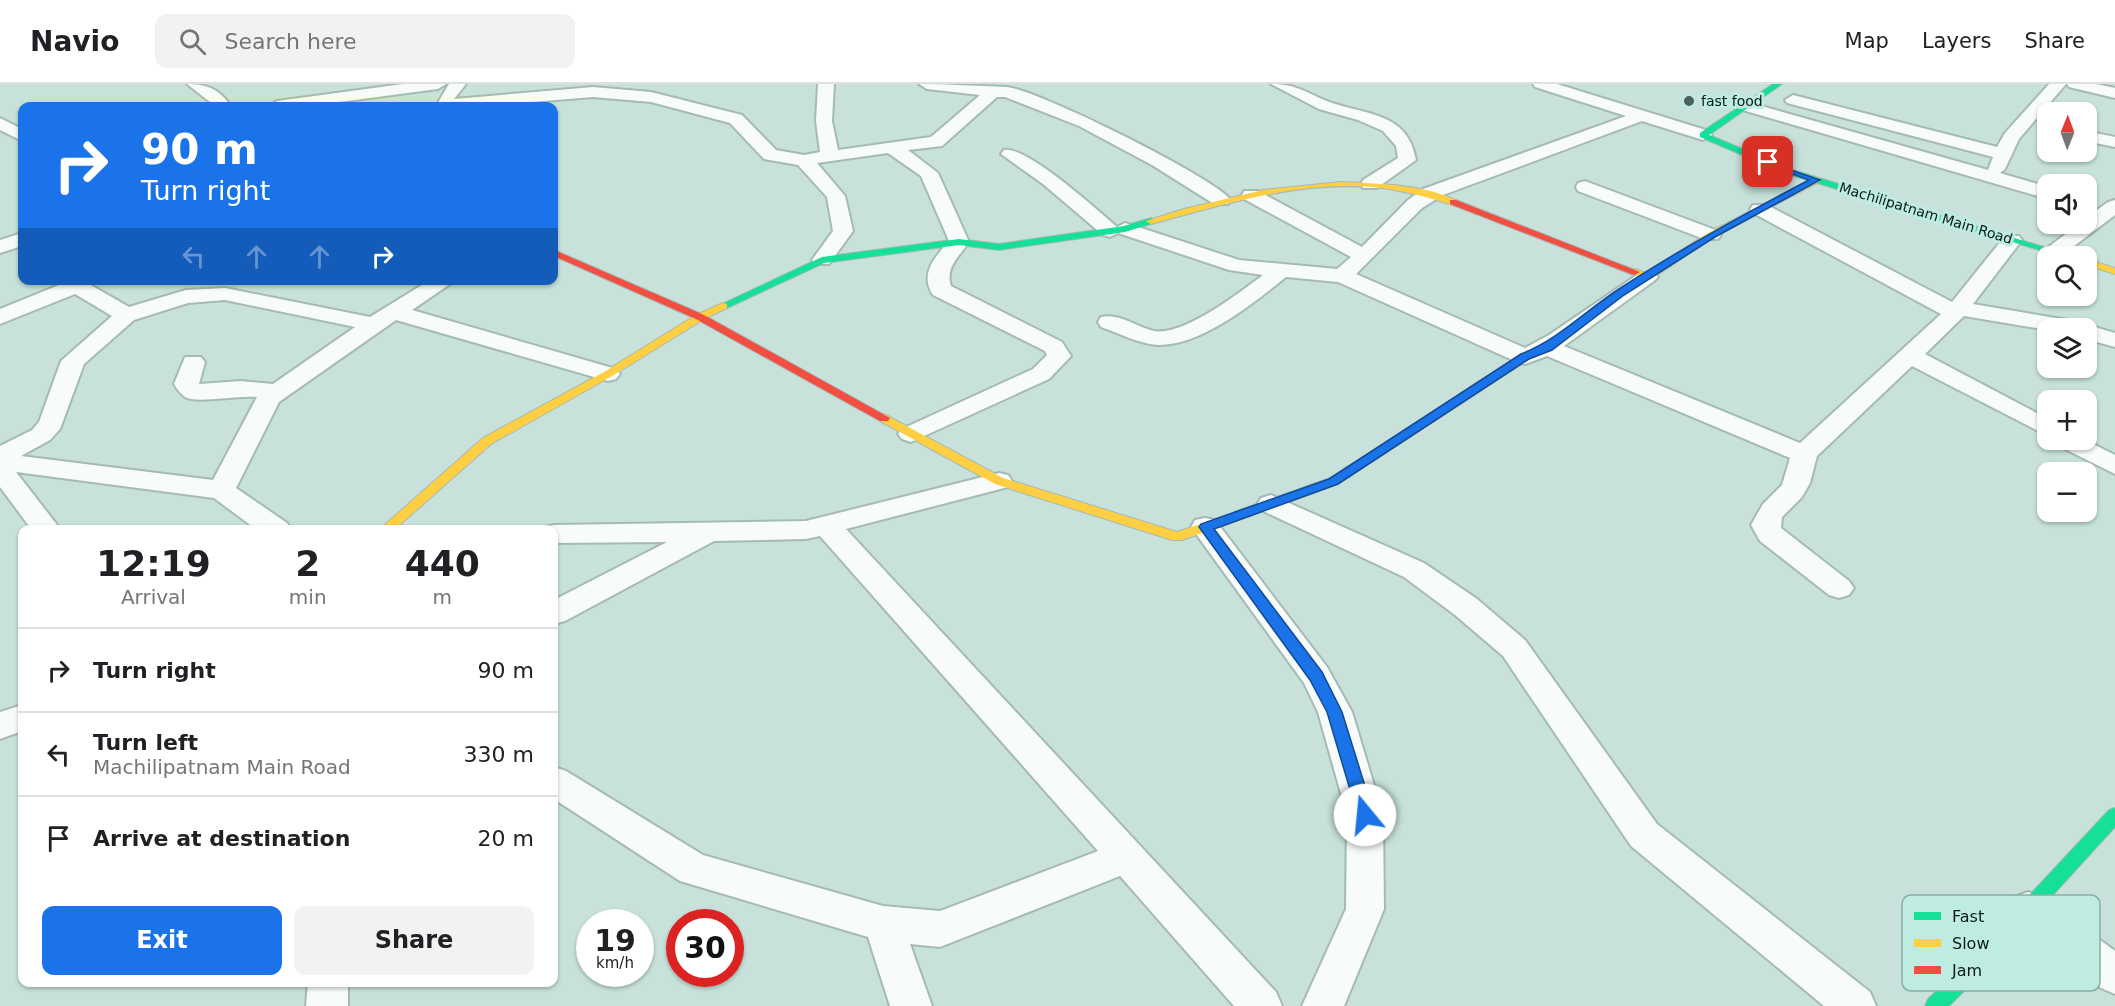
<!DOCTYPE html>
<meta charset="utf-8">
<style>
:root{--surface:#fff;--page:#f2f2f2;--text:#202124;--muted:#757577;--line:#e0e0e0;--accent:#1a73e8}
body{margin:0;font-family:"DejaVu Sans",sans-serif;background:var(--page);color:var(--text);height:100vh;display:flex;flex-direction:column;font-size:22px;white-space:nowrap}
*{box-sizing:border-box;margin:0}
p{font-size:20px;color:var(--muted)}
.icon{flex:none;width:33px;height:33px;fill:none;stroke:currentColor;stroke-width:2;stroke-linecap:round;stroke-linejoin:round}
.map{position:relative;flex:1;overflow:hidden}
.details{position:absolute;left:18px;top:441px;width:540px;height:462px;display:flex;flex-direction:column;background:var(--surface);border-radius:12px;box-shadow:0 2px 4px #0004}
.details>*{flex:none}
.banner{position:absolute;left:18px;top:18px;width:540px;height:183px;border-radius:12px;box-shadow:0 2px 4px #0004;background:#1a73e8;color:#fff;overflow:hidden}
.needle{width:39px;rotate:1deg}
.fabs{position:absolute;left:2037px;top:18px;display:grid;gap:12px}
.fabs a{display:grid;place-items:center;width:60px;height:60px;border-radius:12px;background:var(--surface);box-shadow:0 2px 4px #0004;font-size:30px}
.speed{position:absolute;left:576px;top:825px;display:flex;gap:12px;font-size:30px;font-weight:700;text-align:center}
.speed>*{display:grid;place-content:center;width:78px;height:78px;border-radius:50%;background:var(--surface);box-shadow:0 2px 4px #0004;line-height:1}
.speed small{font-size:15px;font-weight:400}
.speed .limit{border:9px solid #d22;background:#fff;color:#111}
.pin{position:absolute;display:grid;place-items:center;width:51px;height:51px;color:#fff;margin:-26px;border-radius:12px;box-shadow:0 3px 9px #0006}
.me{position:absolute;width:66px;margin:-33px;rotate:343deg;stroke-linejoin:round;filter:drop-shadow(0 0 4px #0008)}
.turn{display:flex;align-items:center;gap:21px;height:126px;padding:0 24px;font-size:27px}
.turn .icon{width:78px;height:78px;stroke-width:2.5}
.turn b{display:block;font-size:42px;line-height:51px}
.lanes{display:flex;align-items:center;height:57px;padding:0 24px;background:#0003;justify-content:center;gap:30px;direction:ltr}
.lanes .off{opacity:.35}
.eta{display:flex;justify-content:space-evenly;align-items:center;height:102px;text-align:center}
.eta b{font-size:36px;font-weight:600;line-height:42px}
.action{display:flex;gap:12px;margin-top:auto;padding:12px 24px}
.action a{flex:1;height:69px;border-radius:12px;background:var(--accent);color:#fff;font-size:24px;font-weight:600;line-height:69px;text-align:center}
.action a+a{background:var(--page);color:var(--text)}
ul{padding:0;list-style:none}
li{display:flex;align-items:center;gap:18px;height:84px;padding:0 24px;border-top:2px solid var(--line)}
li div{flex:1}
li b{display:block;font-size:22px}
li em{font-style:normal}
header{display:flex;align-items:center;gap:36px;box-sizing:border-box;height:84px;padding:0 30px;background:var(--surface);border-bottom:2px solid var(--line)}
header strong{font-size:28px}
nav{display:flex;gap:33px;margin-inline-start:auto;font-size:21px}
.search{width:420px;height:54px;background:var(--page);display:flex;align-items:center;gap:15px;box-sizing:border-box;padding:0 21px;border-radius:12px;color:var(--muted);font-size:22px}
.map>svg:first-child{display:block}
.lines{fill:none;stroke-linecap:round;stroke-linejoin:round}
.street-casing{stroke:#a5bab4;stroke-width:4}
.fast-casing{stroke:#a5bab4;stroke-width:2}
.slow-casing{stroke:#a5bab4;stroke-width:2}
.jam-casing{stroke:#a5bab4;stroke-width:2}
.street{fill:#f7fbfa;fill-rule:evenodd}
.fast{fill:#16e098;fill-rule:evenodd}
.slow{fill:#ffcf43;fill-rule:evenodd}
.jam{fill:#f24e42;fill-rule:evenodd}
.route{fill:#1a73e8;stroke:#114b97;stroke-width:1.5}
.poi-dot{fill:#4c605c;stroke:#beece1;stroke-width:2}
.labels{text-anchor:middle;stroke-width:6;stroke-linejoin:round;paint-order:stroke}
.far-poi-label{font-size:14px;fill:#091a17;stroke:#beece1;text-anchor:start}
.far-street-label{font-size:14px;fill:#091a17;stroke:#beece1}
.key{fill:#beece1;stroke:#88ada4;stroke-width:1.5}
.key-label{font-size:16px;fill:#091a17}
</style>
<header>
<strong>Navio</strong>
<div class="search"><svg class="icon" aria-label="search" viewBox="0 0 24 24"><circle cx="10" cy="10" r="6"/><path d="M15 15l6 6"/></svg>Search here</div>
<nav><a>Map</a><a>Layers</a><a>Share</a></nav>
</header>
<div class="map">
<svg width="2115" height="922" viewBox="0 0 2115 922">
<rect width="100%" height="100%" fill="#c8e2db"/>
<g class="lines">
<defs>
<path id="street" d="M 187,0 C 207,0 219,5 231,22 L 215,22 Z
M 403,0 L 446,0 L 438,5 L 309,22 L 269,22 L 277,17 Z
M 449,0 L 466,0 L 454,15 L 593,3 L 651,8 L 742,31 L 776,66 L 804,71 L 820,68 L 816,37 L 818,0 L 834,0 L 832,37 L 838,66 L 931,53 L 980,11 L 927,5 L 919,0 C 948,0 977,2 1006,3 C 1035,4 1215,94 1231,116 L 1228,120 L 1214,120 L 1152,81 L 1079,42 L 1005,13 L 997,13 L 942,62 L 908,66 L 938,89 L 969,158 C 959,173 945,183 951,202 L 1062,258 L 1071,272 L 1049,295 L 911,358 L 902,355 L 898,350 L 902,345 L 1033,285 L 1047,271 L 1045,267 L 933,211 C 919,190 935,173 949,157 L 921,92 L 888,69 L 817,79 L 845,112 L 853,147 L 829,180 L 815,180 L 812,176 L 833,147 L 827,113 L 798,81 L 764,75 L 730,39 L 651,18 L 593,13 L 482,22 L 436,22 Z
M 1271,0 C 1299,0 1307,10 1332,19 C 1368,31 1408,29 1416,76 L 1377,104 L 1363,104 L 1361,100 L 1363,96 L 1398,74 L 1396,62 L 1383,47 L 1358,36 L 1319,25 Z
M 1533,0 L 1557,0 L 1709,47 L 1712,51 L 1703,56 L 1642,37 L 1443,111 L 1422,124 L 1356,190 L 1525,264 L 1549,251 L 1640,189 L 1654,189 L 1658,193 L 1654,197 L 1564,262 L 1800,359 L 1941,230 L 1753,129 L 1750,125 L 1753,121 L 1767,121 L 1952,218 L 2005,152 L 2019,152 L 2022,156 L 1973,220 L 2074,237 L 2115,249 L 2115,263 L 2086,255 L 2086,244 L 2048,246 L 1964,232 L 1925,270 L 2048,335 L 2048,352 L 1912,282 L 1817,372 L 1810,399 L 1802,413 L 1782,433 L 1781,444 L 1849,497 L 1854,504 L 1849,511 L 1839,514 L 1829,511 L 1760,457 L 1751,441 L 1763,420 L 1782,401 L 1790,374 L 1547,272 L 1525,280 L 1517,278 L 1338,198 L 1286,193 C 1254,219 1201,262 1158,261 C 1139,260 1119,249 1101,243 L 1098,238 L 1101,233 C 1120,229 1136,243 1154,247 C 1184,252 1239,209 1263,191 L 1229,186 L 1118,149 L 1110,153 L 1103,151 L 1043,100 L 1001,70 L 1004,66 C 1026,61 1097,126 1117,143 L 1125,139 L 1132,141 L 1239,176 L 1337,185 L 1351,173 L 1244,115 L 1242,111 L 1244,107 L 1258,107 L 1362,163 L 1408,116 L 1423,105 L 1626,32 L 1535,3 Z
M 2049,0 L 2066,0 L 2019,55 L 2005,85 L 2000,89 L 2048,103 L 2048,115 L 1739,25 L 1737,22 L 1739,19 L 1751,19 L 1988,86 L 1993,73 L 1787,19 L 1785,16 L 1793,11 L 1997,63 L 2005,49 Z
M 2067,0 L 2096,0 L 2115,4 L 2115,14 L 2069,3 Z
M 0,34 L 22,45 L 22,57 L 0,46 Z
M 2086,47 L 2115,53 L 2115,63 L 2086,57 Z
M 1585,97 L 1718,147 L 1721,151 L 1718,155 L 1704,155 L 1578,107 L 1576,103 L 1578,99 Z
M 2115,116 L 2115,131 L 2061,172 L 2047,172 L 2044,168 L 2047,164 L 2079,140 L 2086,140 L 2086,134 L 2108,118 Z
M 22,149 L 22,162 L 0,169 L 0,156 Z
M 56,196 L 82,196 L 129,223 L 186,206 L 225,204 L 370,233 L 430,196 L 456,196 L 412,226 L 616,285 L 620,290 L 616,295 L 608,297 L 396,236 L 279,318 L 236,404 L 287,439 L 291,446 L 257,446 L 214,414 L 16,388 L 61,446 L 32,446 L 0,403 L 0,362 L 32,346 L 39,338 L 61,277 L 112,232 L 75,210 L 0,240 L 0,225 L 59,201 ZM 225,216 L 355,243 L 273,300 L 241,297 L 199,300 L 205,278 L 201,273 L 185,273 L 174,300 C 177,305 181,311 187,314 C 199,319 240,311 257,313 L 213,396 L 21,372 L 50,356 L 60,345 L 84,280 L 134,236 L 188,219 Z
M 2053,356 L 2085,356 L 2115,371 L 2115,390 L 2057,361 Z
M 999,389 L 1008,391 L 1012,397 L 1008,403 L 846,445 L 1276,908 L 1282,922 L 1234,922 L 1120,792 L 940,863 L 910,860 L 932,922 L 890,922 L 868,853 L 680,797 L 554,715 L 554,683 L 566,687 L 703,771 L 883,822 L 940,827 L 1098,767 L 820,452 L 806,455 L 714,457 L 565,537 L 554,540 L 554,516 L 667,458 L 554,459 L 554,446 L 543,446 L 544,443 L 554,441 L 806,437 Z
M 1271,411 L 1424,479 L 1477,515 L 1525,556 L 1657,740 L 1870,908 L 1876,922 L 1824,922 L 1631,762 L 1503,572 L 1455,531 L 1404,493 L 1261,426 L 1257,420 L 1261,414 Z
M 1205,434 L 1215,436 L 1327,583 L 1352,628 L 1383,731 L 1384,825 L 1344,922 L 1302,922 L 1346,825 L 1347,731 L 1318,628 L 1304,599 L 1191,443 L 1195,436 Z
M 22,621 L 22,647 L 0,655 L 0,628 Z
M 2028,808 L 2042,813 L 2115,867 L 2115,910 L 2101,904 L 2014,837 L 2009,825 L 2014,813 Z
M 308,898 L 348,898 L 348,922 L 306,922 Z"/>
<path id="fast" d="M 1773,0 L 1782,0 L 1709,51 L 1793,86 L 2073,172 L 2059,172 L 1787,90 L 1700,53 L 1700,49 Z
M 1151,134 L 1156,137 L 1154,139 L 1125,148 L 999,166 L 959,161 L 824,179 L 727,224 L 719,224 L 718,222 L 822,173 L 959,155 L 999,160 L 1124,142 Z
M 1525,270 L 1529,271 L 1529,275 L 1338,400 L 1244,434 L 1239,435 L 1232,431 L 1234,428 L 1330,394 Z
M 2115,724 L 2115,743 L 1982,889 L 1949,922 L 1925,922 L 1928,915 L 1968,877 L 2109,726 Z"/>
<path id="slow" d="M 1816,93 L 1820,96 L 1819,98 L 1714,153 L 1651,195 L 1643,195 L 1630,188 L 1635,185 L 1646,189 L 1708,149 Z
M 1341,98 C 1371,99 1433,101 1458,118 L 1453,121 C 1429,114 1406,107 1381,104 C 1303,95 1226,120 1151,140 L 1146,137 L 1184,125 L 1263,106 Z
M 2086,175 L 2115,184 L 2115,190 L 2086,181 Z
M 723,219 L 727,220 L 727,224 L 704,235 L 612,292 L 491,360 L 394,446 L 379,446 L 483,354 L 604,288 L 696,231 Z
M 884,330 L 1003,394 L 1177,448 L 1239,427 L 1246,431 L 1244,434 L 1182,456 L 1172,456 L 995,400 L 880,337 L 878,334 Z"/>
<path id="jam" d="M 1450,116 L 1456,116 L 1640,188 L 1635,191 L 1631,190 L 1450,120 Z
M 554,166 L 704,231 L 890,334 L 888,337 L 880,337 L 696,235 L 554,172 Z"/>
</defs>
<use href="#street" class="street-casing"/>
<use href="#fast" class="fast-casing"/>
<use href="#slow" class="slow-casing"/>
<use href="#jam" class="jam-casing"/>
<use href="#street" class="street"/>
<use href="#fast" class="fast"/>
<use href="#slow" class="slow"/>
<use href="#jam" class="jam"/>
</g>
<path class="route" d="M 1765,77 L 1820,96 L 1715,153 L 1624,211 L 1552,266 L 1529,275 L 1338,400 L 1214,445 L 1322,588 L 1342,628 L 1374,731 L 1371,736 L 1365,738 L 1359,736 L 1327,628 L 1310,596 L 1199,443 L 1201,440 L 1329,395 L 1521,270 C 1558,256 1585,227 1619,205 C 1680,165 1744,130 1809,96 L 1765,80 Z"/>
<circle class="poi-dot" cx="1689" cy="17" r="6"/>
<g class="labels">
<g class="far-poi-label">
<text x="1701" y="22">fast food</text>
</g>
<g class="far-street-label">
<text transform="translate(1926 129) rotate(17)" y="5">Machilipatnam Main Road</text>
</g>
</g>
<rect x="1902" y="811" width="198" height="96" rx="9" class="key"/>
<rect x="1914" y="828" width="27" height="8" fill="#16e098"/>
<rect x="1914" y="855" width="27" height="8" fill="#ffcf43"/>
<rect x="1914" y="882" width="27" height="8" fill="#f24e42"/>
<g class="key-label">
<text x="1952" y="838">Fast</text>
<text x="1952" y="865">Slow</text>
<text x="1952" y="892">Jam</text>
</g>
</svg>
<div class="fabs">
<a><svg class="needle" viewBox="-14 -14 28 28"><path d="M0-13l5 13h-10z" fill="#e53935"/><path d="M0 13l5-13h-10z" fill="#757577"/></svg></a>
<a><svg class="icon" aria-label="sound" viewBox="0 0 24 24"><path d="M4 9h4l5-4v14l-5-4H4zM17 9q2 3 0 6"/></svg></a>
<a><svg class="icon" aria-label="search" viewBox="0 0 24 24"><circle cx="10" cy="10" r="6"/><path d="M15 15l6 6"/></svg></a>
<a><svg class="icon" aria-label="layers" viewBox="0 0 24 24"><path d="M12 4l9 5-9 5-9-5zM3 14l9 5 9-5"/></svg></a>
<a>+</a>
<a>−</a>
</div>
<div class="speed"><div>19<small>km/h</small></div><div class="limit">30</div></div>
<div class="pin" style="left:1768px;top:78px;background:#d93025"><svg class="icon" aria-label="arrive" viewBox="0 0 24 24"><path d="M6 21V4h12l-3 4 3 4H6"/></svg></div>
<svg class="me" style="left:1365px;top:731px" viewBox="-20 -20 40 40"><circle r="19" fill="#fff"/><path d="M0-13L10 11 0 6-10 11z" fill="#1a73e8"/></svg>
<div class="banner">
<div class="turn"><svg class="icon" aria-label="right" viewBox="0 0 24 24"><path d="M7 20v-9h11M14 6l5 5-5 5"/></svg><div><b>90 m</b>Turn right</div></div>
<div class="lanes"><svg class="icon off" aria-label="left" viewBox="0 0 24 24"><path d="M17 20v-9H6M10 6l-5 5 5 5"/></svg><svg class="icon off" aria-label="ahead" viewBox="0 0 24 24"><path d="M12 20V5M6 11l6-6 6 6"/></svg><svg class="icon off" aria-label="ahead" viewBox="0 0 24 24"><path d="M12 20V5M6 11l6-6 6 6"/></svg><svg class="icon" aria-label="right" viewBox="0 0 24 24"><path d="M7 20v-9h11M14 6l5 5-5 5"/></svg></div>
</div>
<section class="details">
<div class="eta">
<div><b>12:19</b><p>Arrival</p></div>
<div><b>2</b><p>min</p></div>
<div><b>440</b><p>m</p></div>
</div>
<ul>
<li><svg class="icon" aria-label="right" viewBox="0 0 24 24"><path d="M7 20v-9h11M14 6l5 5-5 5"/></svg><div><b>Turn right</b></div><em>90 m</em></li>
<li><svg class="icon" aria-label="left" viewBox="0 0 24 24"><path d="M17 20v-9H6M10 6l-5 5 5 5"/></svg><div><b>Turn left</b><p>Machilipatnam Main Road</p></div><em>330 m</em></li>
<li><svg class="icon" aria-label="arrive" viewBox="0 0 24 24"><path d="M6 21V4h12l-3 4 3 4H6"/></svg><div><b>Arrive at destination</b></div><em>20 m</em></li>
</ul>
<div class="action"><a>Exit</a><a>Share</a></div>
</section>
</div>
